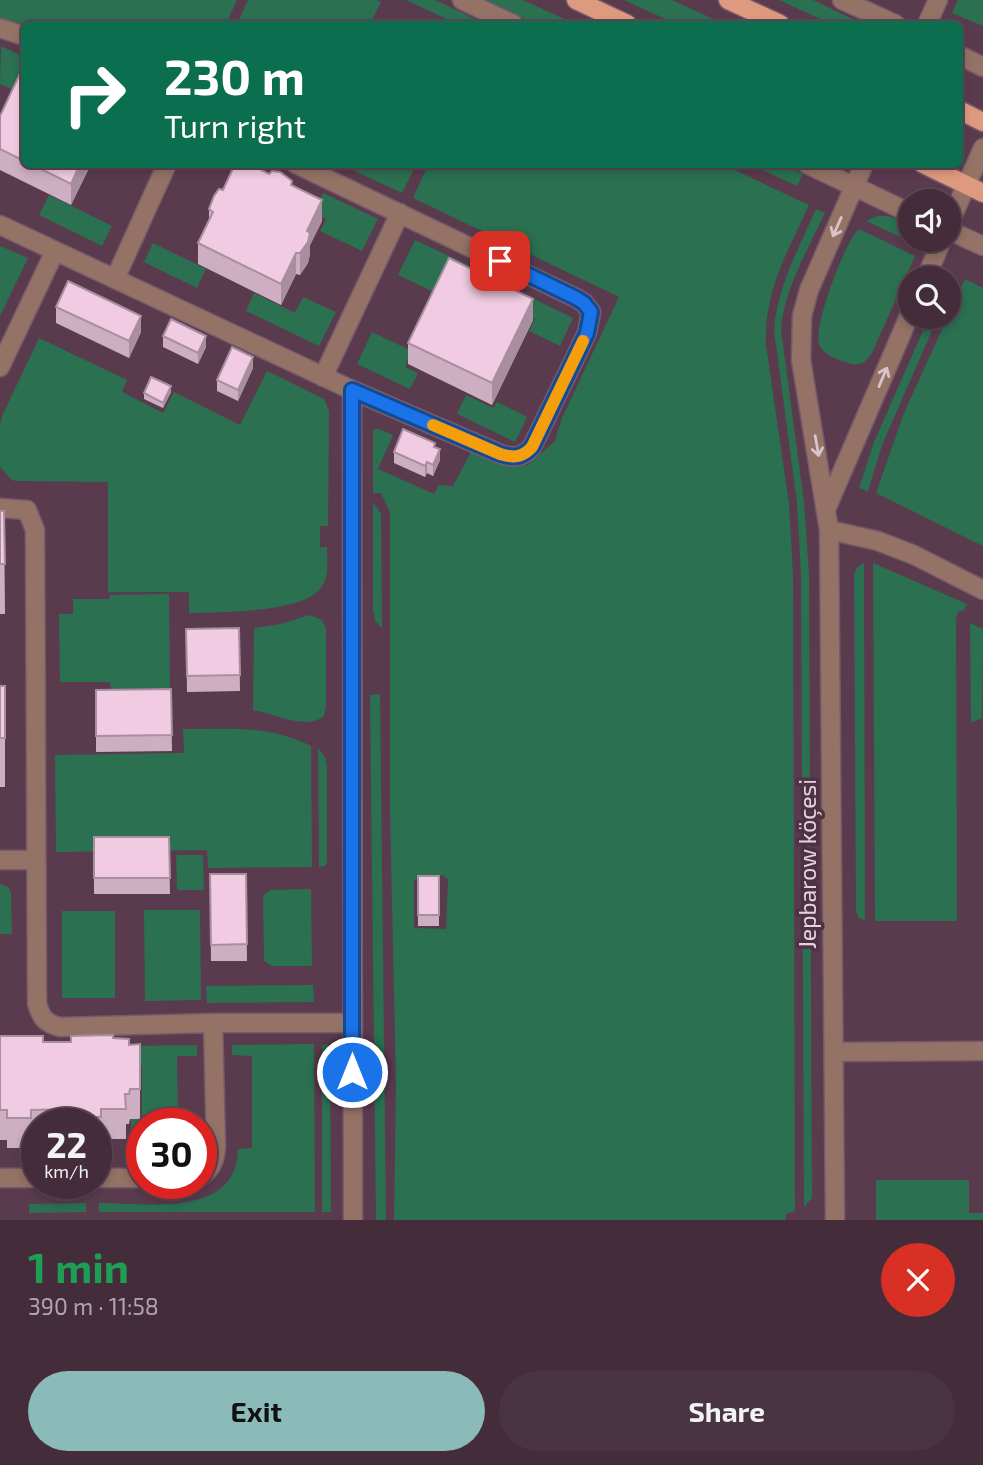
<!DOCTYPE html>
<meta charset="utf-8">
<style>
:root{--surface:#442c3a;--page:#4b3442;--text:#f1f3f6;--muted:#afa7af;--line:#5c4854;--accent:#8bbbb9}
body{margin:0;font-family:"Exo 2",sans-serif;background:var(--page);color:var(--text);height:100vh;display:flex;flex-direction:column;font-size:26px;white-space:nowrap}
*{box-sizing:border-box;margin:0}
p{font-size:23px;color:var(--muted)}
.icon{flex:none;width:38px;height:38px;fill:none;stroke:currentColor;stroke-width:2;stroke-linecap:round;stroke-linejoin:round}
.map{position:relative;height:1220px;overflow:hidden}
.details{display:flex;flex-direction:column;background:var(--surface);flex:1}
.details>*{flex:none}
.hud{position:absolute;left:21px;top:21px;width:942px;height:147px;border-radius:10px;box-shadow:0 4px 10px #0003,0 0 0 2px var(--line);background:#0b6e4f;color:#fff;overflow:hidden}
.tools{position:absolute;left:898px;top:189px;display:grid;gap:14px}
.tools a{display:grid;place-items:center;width:63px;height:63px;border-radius:50%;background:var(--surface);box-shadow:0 4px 10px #0003,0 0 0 2px var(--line);font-size:35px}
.speed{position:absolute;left:21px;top:1108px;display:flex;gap:14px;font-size:35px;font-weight:700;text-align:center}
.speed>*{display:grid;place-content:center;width:91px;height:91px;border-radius:50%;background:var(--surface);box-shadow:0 4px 10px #0003,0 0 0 2px var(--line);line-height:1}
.speed small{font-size:18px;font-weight:400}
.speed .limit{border:10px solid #d22;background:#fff;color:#111}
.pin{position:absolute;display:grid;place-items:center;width:60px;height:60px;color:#fff;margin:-30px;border-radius:14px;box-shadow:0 4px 10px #0006}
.me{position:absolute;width:77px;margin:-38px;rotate:0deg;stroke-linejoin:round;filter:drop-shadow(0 0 5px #0008)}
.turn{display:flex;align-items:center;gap:24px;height:147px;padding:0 28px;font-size:32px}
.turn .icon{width:91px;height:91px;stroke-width:2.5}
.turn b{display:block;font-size:49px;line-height:60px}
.round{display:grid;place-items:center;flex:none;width:74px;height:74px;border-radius:37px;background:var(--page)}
.headline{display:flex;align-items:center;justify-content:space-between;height:119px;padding:0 28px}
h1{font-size:42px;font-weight:700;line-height:52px;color:#1e9e55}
.cta{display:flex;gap:14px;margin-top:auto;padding:14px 28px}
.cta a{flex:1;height:80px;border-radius:42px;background:var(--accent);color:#111;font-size:28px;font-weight:700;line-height:80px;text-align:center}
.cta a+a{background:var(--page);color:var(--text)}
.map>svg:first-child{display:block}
.green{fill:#2a7051;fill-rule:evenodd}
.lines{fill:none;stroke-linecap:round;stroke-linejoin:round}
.minor-casing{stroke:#76596b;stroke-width:21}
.major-casing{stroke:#76596b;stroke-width:21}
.minor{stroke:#947265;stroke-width:18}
.major{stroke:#de9a7f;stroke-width:18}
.wall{fill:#ceafc2}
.shaded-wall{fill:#a88e9e}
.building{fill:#f0cbe1;stroke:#a88e9e;stroke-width:2}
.oneway{stroke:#d9c4cb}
.route-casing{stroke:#114b97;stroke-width:18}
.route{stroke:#1a73e8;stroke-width:12}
.slow{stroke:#f59e0b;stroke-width:12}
.labels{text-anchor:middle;stroke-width:7;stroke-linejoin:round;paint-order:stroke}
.street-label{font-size:23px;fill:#e5d2dd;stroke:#4e3143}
</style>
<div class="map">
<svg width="983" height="1220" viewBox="0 0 983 1220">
<rect width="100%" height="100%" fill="#5a3b4e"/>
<path class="green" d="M 0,0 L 237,0 L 226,24 L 46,24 L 42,22 L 40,24 L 25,24 L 0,19 Z
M 248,0 L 376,0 L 381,2 L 370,24 L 237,24 Z
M 406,0 L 435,0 L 486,24 L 457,24 Z
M 483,0 L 523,0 L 575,24 L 535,24 Z
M 624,0 L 672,0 L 724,24 L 676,24 Z
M 779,0 L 813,0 L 863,24 L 831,24 Z
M 958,0 L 983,0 L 983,26 L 952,13 Z
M 1,46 L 24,57 L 24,69 L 21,68 L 11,89 L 0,84 Z
M 342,165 L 416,165 L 402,193 Z
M 428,165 L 724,165 L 809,205 C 787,254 764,290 766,345 L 789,504 L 793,575 L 795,1211 L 786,1214 L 786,1220 L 394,1220 L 396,1083 L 390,812 L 390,512 L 381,493 L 373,493 L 373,429 L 379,429 L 393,435 L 378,469 L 434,494 L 439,485 L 453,486 L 471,452 L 475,450 L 519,466 L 528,465 L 555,441 L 562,418 L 619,297 L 413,198 ZM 442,875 L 448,879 L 446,929 L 414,928 L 414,880 Z
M 752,165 L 784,165 L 803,174 L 797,186 Z
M 323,193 L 378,219 L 362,251 L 320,231 L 326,219 L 313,213 Z
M 49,195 L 112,226 L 102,246 L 39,215 Z
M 816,209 L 825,213 C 808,249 784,289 781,330 L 804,502 L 809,574 L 812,1198 L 804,1207 L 801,574 L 797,503 L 774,330 C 777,287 799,248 816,209 Z
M 877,216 C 889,215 906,219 910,232 C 911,236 911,240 913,243 L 866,221 Z
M 859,229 L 915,256 L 872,353 C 865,364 858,367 845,362 C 836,359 822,354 819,344 C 813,326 846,239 859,229 Z
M 415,240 L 468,265 L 460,281 L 438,294 L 398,275 Z
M 153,243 L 206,269 L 197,288 L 144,262 Z
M 0,246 L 28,258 L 0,316 Z
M 965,279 L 983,288 L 983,546 L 876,493 L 904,413 Z
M 254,293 L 295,313 L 303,297 L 336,312 L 319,346 L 246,311 Z
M 530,297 L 573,318 L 560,346 L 529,331 L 535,319 L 522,313 Z
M 929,317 L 938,317 L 882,445 L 868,491 L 859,488 L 874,442 Z
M 372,332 L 412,351 L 405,367 L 418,373 L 410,389 L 357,364 Z
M 39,338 L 127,380 L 122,392 L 163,413 L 174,392 L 240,425 L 267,371 L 324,399 L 329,411 L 328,526 L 320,526 L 320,547 L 327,547 C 327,561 330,577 320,589 C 301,613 219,612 189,613 L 189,592 L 108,592 L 108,482 L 17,481 L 12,480 L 0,467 L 0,425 L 2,416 Z
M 466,395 L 493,408 L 497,402 L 527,417 L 515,442 L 457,414 Z
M 373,502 L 381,514 L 382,629 L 375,620 L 373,609 Z
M 864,563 L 865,921 L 859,918 L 856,912 L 854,574 L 858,566 Z
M 873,563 L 967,604 L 964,610 L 958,612 L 956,619 L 957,921 L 875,921 Z
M 169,594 L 170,688 L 111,689 L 110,682 L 60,682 L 59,614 L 73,614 L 73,599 L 109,599 L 110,595 Z
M 309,615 L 322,620 L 326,629 L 326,706 L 324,716 C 305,731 275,713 253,710 L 254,628 L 281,624 Z
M 970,623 L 983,629 L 982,718 L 971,723 Z
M 380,694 L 386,1220 L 376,1220 L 370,695 Z
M 183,729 C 230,729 268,725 311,746 L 312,867 L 208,868 L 207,850 L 56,852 L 55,755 L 184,753 Z
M 318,748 L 325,757 L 327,766 L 327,862 L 325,866 L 319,867 Z
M 176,855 L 203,855 L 204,890 L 177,890 Z
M 0,884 L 8,887 L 11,893 L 12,934 L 0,934 Z
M 311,889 L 312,966 L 272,966 L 264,961 L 263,896 L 270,890 Z
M 144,910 L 200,910 L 201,1000 L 145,1001 Z
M 62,911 L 115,911 L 115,998 L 62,998 Z
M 313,985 L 314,1002 L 207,1003 L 206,986 Z
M 314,1044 L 315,1212 L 99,1212 L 99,1203 C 145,1203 237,1219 238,1149 L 252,1148 L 252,1056 L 232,1055 L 232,1045 Z
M 328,1044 L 330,1051 L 331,1212 L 322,1212 L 322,1045 Z
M 197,1045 L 197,1056 L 177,1056 L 178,1123 L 142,1124 L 142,1159 L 131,1160 L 131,1119 L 142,1119 L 142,1066 L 130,1066 L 130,1046 Z
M 876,1180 L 969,1180 L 969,1213 L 983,1213 L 983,1220 L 876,1220 Z
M 86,1203 L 86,1212 L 29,1213 L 29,1204 Z"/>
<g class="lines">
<defs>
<path id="minor" d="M 462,0 L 513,24
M 842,0 L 895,24
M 927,24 L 938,0
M 0,28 L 24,36
M 959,55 L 983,67
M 296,164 L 576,298 L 584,303 L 591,312 L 587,333 L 532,447 C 523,458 513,458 500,454 L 352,390
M 807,164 L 910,213
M 0,225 L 352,390 L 353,1220
M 948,226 L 983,148
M 948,230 L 983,246
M 926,278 L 942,240
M 115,279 L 167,164
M 0,367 L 55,251
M 323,377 L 400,213
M 827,507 L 910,314
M 0,508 L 27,510 L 35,530 L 37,1003 C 41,1018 45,1023 60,1027 L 213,1023 L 352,1023
M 829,530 L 878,541 L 914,555 L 983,590
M 0,860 L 36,860
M 834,1052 L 983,1051
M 201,1176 C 212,1169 215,1160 216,1147 L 213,1023
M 0,1178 L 37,1178
M 96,1178 L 142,1178
M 835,1220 L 829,530 L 801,360 L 802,316 L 809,290 L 864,164"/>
<path id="major" d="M 576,0 L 627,24
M 728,0 L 780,24
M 959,110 L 983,122
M 923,164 L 983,193"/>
</defs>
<use href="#minor" class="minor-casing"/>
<use href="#major" class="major-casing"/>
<use href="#minor" class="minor"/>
<use href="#major" class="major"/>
</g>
<path class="wall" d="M 24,65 L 24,164 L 91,164 L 71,205 L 0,170 L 0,116 Z
M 292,185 L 322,221 L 310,245 L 310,254 L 308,263 L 300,275 L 296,274 L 281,305 L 198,264 L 198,243 L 209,219 L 209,209 L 223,190 Z
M 56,307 L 141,332 L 129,358 L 56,323 Z
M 533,320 L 492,405 L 408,364 L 408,343 Z
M 163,336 L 206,347 L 198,364 L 163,347 Z
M 253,368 L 238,401 L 217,391 L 217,380 Z
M 171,392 L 163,408 L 144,399 L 144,393 Z
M 435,448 L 440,460 L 433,476 L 427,473 L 425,477 L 394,463 L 394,452 Z
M 0,511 L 4,511 L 5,614 L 0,614 Z
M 239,628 L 240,691 L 187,692 L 186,629 Z
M 0,686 L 5,686 L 5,787 L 0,787 Z
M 171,689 L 172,751 L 96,752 L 96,690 Z
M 94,837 L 169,837 L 170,894 L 94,894 Z
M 210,874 L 246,874 L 247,961 L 211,961 Z
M 418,876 L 439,876 L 439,926 L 418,926 Z
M 0,1036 L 43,1042 L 71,1042 L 113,1038 L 129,1045 L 140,1044 L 140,1119 L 130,1119 L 129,1124 L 126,1124 L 126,1139 L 101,1139 L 101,1147 L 96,1147 L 96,1124 L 37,1124 L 37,1140 L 31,1140 L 31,1148 L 7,1148 L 7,1140 L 0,1140 Z"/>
<path class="shaded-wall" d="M 80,164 L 91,164 L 71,205 L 71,184 Z
M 322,200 L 322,221 L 310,245 L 310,254 L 308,263 L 300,275 L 300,253 L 307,231 Z
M 296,253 L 296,274 L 281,305 L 281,284 Z
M 533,299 L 533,320 L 492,405 L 492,383 Z
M 141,316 L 141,332 L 129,358 L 129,341 Z
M 206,336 L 206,347 L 198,364 L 198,353 Z
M 253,357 L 253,368 L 238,401 L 238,390 Z
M 171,386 L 171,392 L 163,408 L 163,403 Z
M 440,449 L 440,460 L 433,476 L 433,465 Z
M 427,462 L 427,473 L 425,477 L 425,466 Z"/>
<path class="building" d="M 24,65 L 24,161 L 0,149 L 0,116 Z
M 31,164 L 80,164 L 71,184 Z
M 235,164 L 250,164 L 269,174 L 272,171 L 280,172 L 292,181 L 291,185 L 322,200 L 307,231 L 310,233 L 308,242 L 300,253 L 296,253 L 281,284 L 198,243 L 213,212 L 209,209 L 214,196 L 219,189 L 223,190 Z
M 449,258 L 533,299 L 492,383 L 408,343 Z
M 68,281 L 141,316 L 129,341 L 56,307 Z
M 171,319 L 206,336 L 198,353 L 163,336 Z
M 232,347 L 253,357 L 238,390 L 217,380 Z
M 151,377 L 171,386 L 163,403 L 144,393 Z
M 403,429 L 435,443 L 434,447 L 440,449 L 433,465 L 427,462 L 425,466 L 394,452 Z
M 0,511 L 4,511 L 5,564 L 0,564 Z
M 239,628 L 240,675 L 187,676 L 186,629 Z
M 0,686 L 5,686 L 5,738 L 0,738 Z
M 171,689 L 172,735 L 96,736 L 96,690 Z
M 94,837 L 169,837 L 170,878 L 94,878 Z
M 210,874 L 246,874 L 247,944 L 211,945 Z
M 418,876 L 439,876 L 439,915 L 418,915 Z
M 113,1035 L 113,1038 L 129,1039 L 129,1045 L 140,1044 L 140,1089 L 130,1089 L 129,1094 L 125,1094 L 126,1109 L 101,1109 L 101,1117 L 75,1117 L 75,1109 L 31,1110 L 31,1118 L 7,1118 L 7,1110 L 0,1110 L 0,1036 L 43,1036 L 43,1042 L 71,1042 L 71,1036 Z"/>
<defs><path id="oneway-shaft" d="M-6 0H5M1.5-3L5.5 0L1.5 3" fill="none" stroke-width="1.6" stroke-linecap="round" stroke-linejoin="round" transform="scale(1.75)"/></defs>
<g class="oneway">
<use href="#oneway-shaft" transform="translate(837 227) rotate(114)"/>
<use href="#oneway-shaft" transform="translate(883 377) rotate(-67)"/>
<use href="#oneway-shaft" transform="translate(817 446) rotate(80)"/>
</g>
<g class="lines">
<defs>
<path id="route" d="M 352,1072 L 352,390 L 500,454 C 513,458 522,458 532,447 L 587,333 L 591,312 L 584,303 L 576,298 L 500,261"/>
</defs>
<use href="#route" class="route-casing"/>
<use href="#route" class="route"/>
<path class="slow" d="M 433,425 L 500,454 C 513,458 522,458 532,447 L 583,341"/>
</g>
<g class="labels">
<g class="street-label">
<text transform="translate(808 864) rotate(-90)" y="8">Jepbarow köçesi</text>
</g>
</g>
</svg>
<div class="tools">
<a><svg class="icon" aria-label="sound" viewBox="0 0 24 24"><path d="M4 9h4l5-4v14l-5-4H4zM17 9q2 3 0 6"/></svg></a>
<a><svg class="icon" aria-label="search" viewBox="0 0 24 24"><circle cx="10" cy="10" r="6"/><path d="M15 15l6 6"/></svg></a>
</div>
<div class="speed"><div>22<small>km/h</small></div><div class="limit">30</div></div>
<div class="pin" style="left:500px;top:261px;background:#d93025"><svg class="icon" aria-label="arrive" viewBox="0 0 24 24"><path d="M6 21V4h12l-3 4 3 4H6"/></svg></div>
<svg class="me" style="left:352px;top:1072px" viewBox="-20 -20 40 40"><circle r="17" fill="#1a73e8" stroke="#fff" stroke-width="3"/><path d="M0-11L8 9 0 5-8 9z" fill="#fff"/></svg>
<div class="hud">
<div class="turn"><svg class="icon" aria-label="right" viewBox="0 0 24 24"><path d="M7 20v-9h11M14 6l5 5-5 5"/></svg><div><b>230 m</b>Turn right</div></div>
</div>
</div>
<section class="details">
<div class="headline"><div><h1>1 min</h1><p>390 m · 11:58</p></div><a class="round" style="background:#d93025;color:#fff"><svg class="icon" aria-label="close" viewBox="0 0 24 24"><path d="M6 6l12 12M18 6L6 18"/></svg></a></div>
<div class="cta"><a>Exit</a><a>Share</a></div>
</section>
